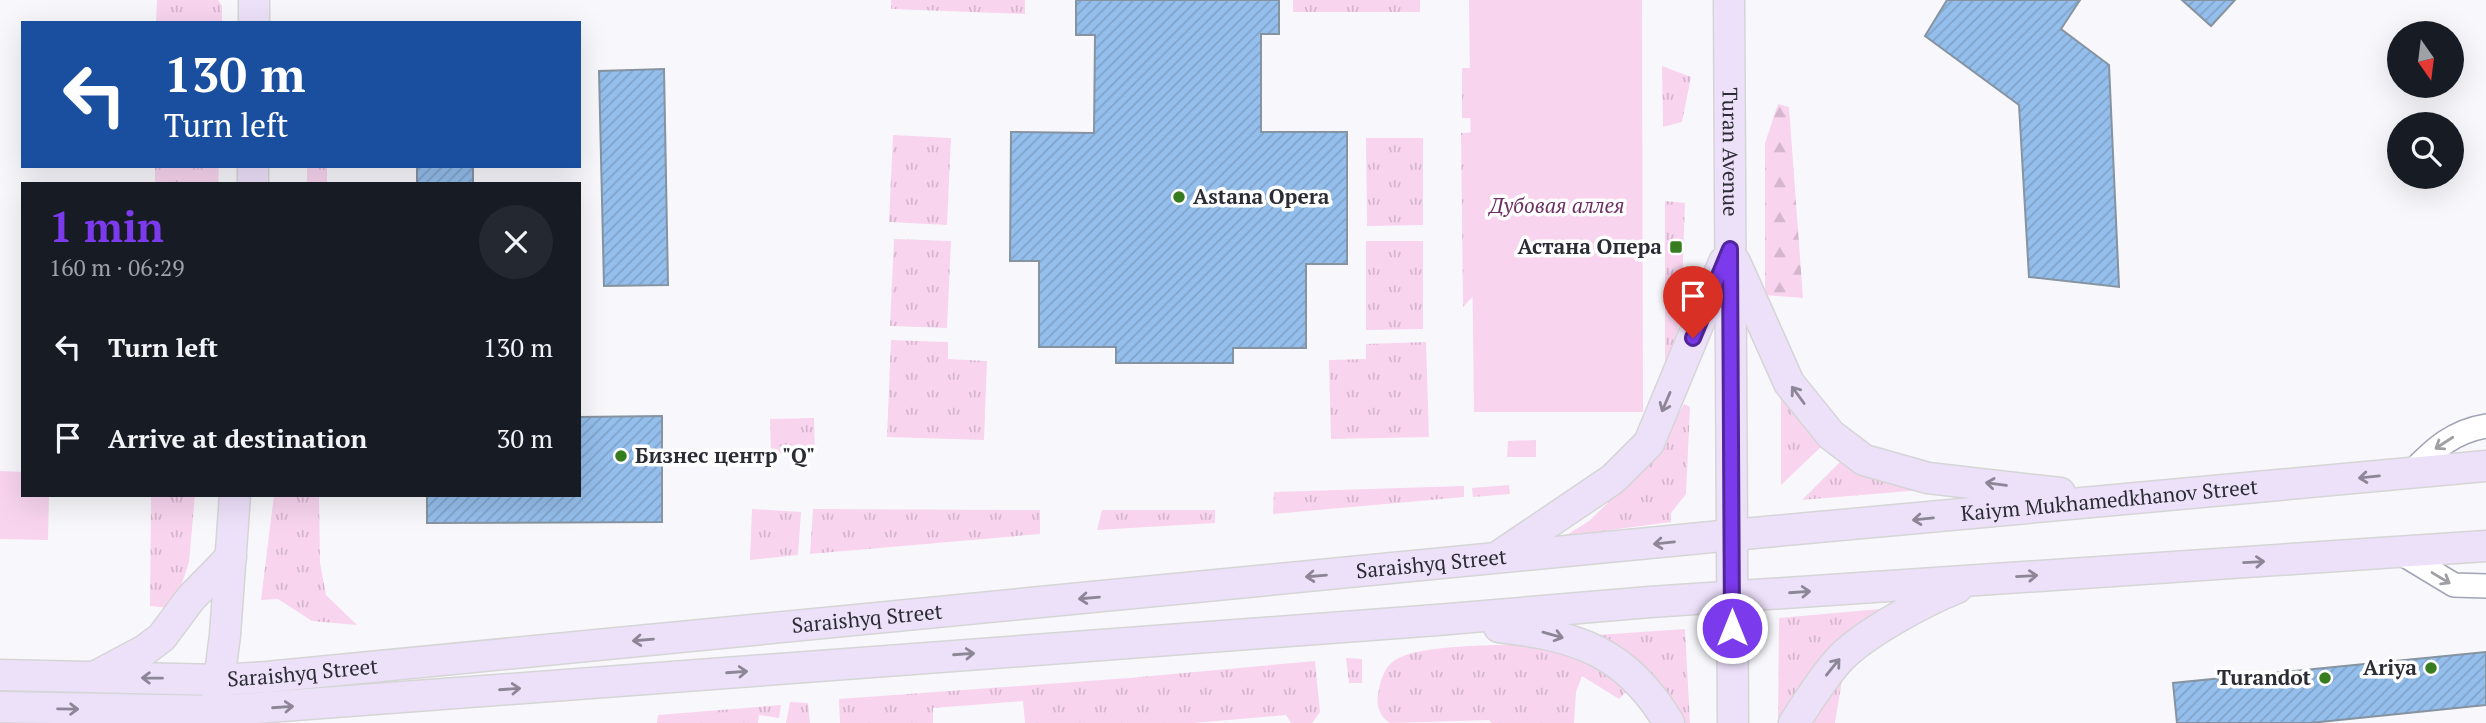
<!DOCTYPE html>
<meta charset="utf-8">
<style>
:root{--surface:#171b24;--page:#242831;--text:#f1f3f6;--muted:#9ea1a6;--accent:#7c3aed}
body{margin:0;font-family:"PT Serif",serif;background:var(--page);color:var(--text);height:100vh;display:flex;flex-direction:column;font-size:26px;white-space:nowrap}
*{box-sizing:border-box;margin:0}
p{font-size:23px;color:var(--muted)}
.icon{flex:none;width:38px;height:38px;fill:none;stroke:currentColor;stroke-width:2;stroke-linecap:round;stroke-linejoin:round}
.map{position:relative;flex:1;overflow:hidden}
.drawer{position:absolute;left:21px;top:182px;width:560px;height:315px;display:flex;flex-direction:column;background:var(--surface);border-radius:0px;box-shadow:0 7px 28px #0002}
.drawer>*{flex:none}
.hud{position:absolute;left:21px;top:21px;width:560px;height:147px;border-radius:0px;box-shadow:0 7px 28px #0002;background:#1a4fa0;color:#fff;overflow:hidden}
.needle{width:46px;rotate:166deg}
.controls{position:absolute;left:2387px;top:21px;display:grid;gap:14px}
.controls a{display:grid;place-items:center;width:77px;height:77px;border-radius:50%;background:var(--surface);box-shadow:0 7px 28px #0002;font-size:35px}
.pin{position:absolute;display:grid;place-items:center;width:60px;height:60px;color:#fff;margin:-72px -30px;border-radius:50% 50% 50% 0;rotate:-45deg;box-shadow:0 0 7px #0007}
.pin .icon{rotate:45deg}
.me{position:absolute;width:77px;margin:-38px;rotate:0deg;stroke-linejoin:round;filter:drop-shadow(0 0 5px #0008)}
.turn{display:flex;align-items:center;gap:24px;height:147px;padding:0 28px;font-size:32px}
.turn .icon{width:91px;height:91px;stroke-width:2.5}
.turn b{display:block;font-size:49px;line-height:60px}
.round{display:grid;place-items:center;flex:none;width:74px;height:74px;border-radius:37px;background:var(--page)}
.summary{display:flex;align-items:center;justify-content:space-between;height:119px;padding:0 28px}
h1{font-size:42px;font-weight:700;line-height:52px;color:var(--accent)}
ul{padding:0;list-style:none}
li{display:flex;align-items:center;gap:21px;height:91px;padding:0 28px}
li div{flex:1}
li b{display:block;font-size:26px}
li em{font-style:normal}
.map>svg:first-child{display:block}
.grass{fill:url(#grass-tufts)}
.forest{fill:url(#forest-firs)}
.green{fill:#f8d4ef}
.building{fill:url(#building-hatch);stroke:#8693a1;stroke-width:2}
.lines{fill:none;stroke-linecap:round;stroke-linejoin:round}
.minor-casing{stroke:#a2a4b7;stroke-width:26}
.major-casing{stroke:#d5d5d6;stroke-width:33}
.minor{stroke:#fff;stroke-width:23}
.major{stroke:#ede1fa;stroke-width:30}
.oneway{stroke:#8c8697}
.oneway2{stroke:#a0a0a4}
.route-casing{stroke:#51269a;stroke-width:18}
.route{stroke:#7c3aed;stroke-width:12}
.poi-dot{fill:#377c1e;stroke:#fff;stroke-width:2.5}
.labels{text-anchor:middle;stroke-width:7;stroke-linejoin:round;paint-order:stroke}
.street-label{font-size:21px;fill:#2b2c34;stroke:#fff}
.poi-label{font-size:21px;font-weight:bold;fill:#2b2c34;stroke:#fff;text-anchor:end}
.park-label{font-size:21px;font-style:italic;fill:#6c2f61;stroke:#fff}
</style>
<div class="map">
<svg width="2486" height="723" viewBox="0 0 2486 723">
<defs>
<pattern id="grass-tufts" width="24" height="20" patternUnits="userSpaceOnUse" patternTransform="scale(1.75)"><rect width="24" height="20" fill="#f8d4ef"/><path d="M3 7l-1-3M5 7V3M7 7l1-3M15 17l-1-3M17 17v-4M19 17l1-3" fill="none" stroke="#d5b6ce"/></pattern>
<pattern id="forest-firs" width="22" height="20" patternUnits="userSpaceOnUse" patternTransform="scale(1.75)"><rect width="22" height="20" fill="#f8d4ef"/><path d="M5 1l3.5 6h-7zM16 11l3.5 6h-7z" fill="#d5b6ce"/></pattern>
<pattern id="building-hatch" width="6" height="6" patternUnits="userSpaceOnUse" patternTransform="scale(1.75)"><rect width="6" height="6" fill="#94beeb"/><path d="M-1 1l2-2M0 6l6-6M5 7l2-2" fill="none" stroke="#80a3ca"/></pattern>
</defs>
<rect width="100%" height="100%" fill="#f8f8fc"/>
<path class="grass" d="M 157,0 L 218,0 L 222,6 L 222,23 L 156,23 Z
M 891,0 L 1025,0 L 1025,14 L 891,9 Z
M 1293,0 L 1420,0 L 1420,12 L 1293,12 Z
M 1662,66 L 1691,77 L 1682,122 L 1663,127 Z
M 1462,68 L 1502,68 L 1501,119 L 1462,118 Z
M 1502,131 L 1509,258 L 1463,307 L 1461,133 Z
M 893,135 L 951,138 L 947,225 L 889,222 Z
M 1366,138 L 1423,138 L 1423,225 L 1367,226 Z
M 155,166 L 219,166 L 218,184 L 155,184 Z
M 307,166 L 327,166 L 327,184 L 307,184 Z
M 1665,201 L 1685,203 L 1681,314 L 1673,355 L 1665,363 Z
M 894,239 L 951,241 L 947,328 L 890,326 Z
M 1366,241 L 1423,241 L 1423,329 L 1366,330 Z
M 891,340 L 948,342 L 948,359 L 987,361 L 984,440 L 887,437 Z
M 1426,342 L 1429,437 L 1331,439 L 1329,360 L 1366,359 L 1366,344 Z
M 1781,391 L 1824,444 L 1781,485 Z
M 1684,404 L 1690,407 L 1686,494 L 1671,513 L 1671,522 L 1565,536 L 1589,521 L 1657,455 Z
M 814,418 L 815,453 L 771,454 L 770,419 Z
M 1536,440 L 1536,457 L 1507,457 L 1508,441 Z
M 1841,461 L 1903,487 L 1921,490 L 1802,500 Z
M 1509,485 L 1510,494 L 1473,497 L 1472,488 Z
M 1464,486 L 1464,497 L 1273,514 L 1274,492 Z
M 151,495 L 195,495 L 189,562 L 181,586 L 169,608 L 150,606 Z
M 274,495 L 319,495 L 320,563 L 326,595 L 357,625 L 312,621 L 278,599 L 261,600 Z
M 752,509 L 801,512 L 798,555 L 750,560 Z
M 813,509 L 1040,510 L 1040,534 L 810,554 Z
M 1102,510 L 1215,510 L 1215,523 L 1097,530 Z
M 1902,607 L 1787,723 L 1778,723 L 1779,618 Z
M 1685,629 L 1690,723 L 1676,723 L 1582,636 Z
M 1524,644 C 1569,651 1591,664 1629,689 L 1619,699 L 1582,676 L 1576,692 L 1574,723 L 1492,723 L 1489,720 L 1390,723 C 1380,717 1376,706 1378,695 C 1380,683 1383,668 1394,661 C 1417,644 1493,646 1524,644 Z
M 1346,658 L 1362,659 L 1362,683 L 1349,683 Z
M 1315,661 L 1320,712 L 1312,723 L 1291,723 L 1286,715 L 1193,723 L 1025,723 L 1023,701 L 933,708 L 933,723 L 840,723 L 839,699 L 1129,678 Z
M 1837,678 L 1842,680 L 1835,723 L 1813,723 Z
M 790,702 L 808,703 L 810,723 L 786,723 Z
M 781,705 L 779,718 L 759,715 L 758,723 L 657,723 L 658,715 Z"/>
<path class="forest" d="M 1778,104 L 1789,107 L 1803,298 L 1765,295 L 1765,143 Z"/>
<path class="green" d="M 1469,0 L 1642,0 L 1643,412 L 1474,412 Z
M 0,471 L 23,472 L 23,495 L 49,495 L 48,540 L 0,539 Z"/>
<path class="building" d="M 1076,0 L 1279,0 L 1279,34 L 1261,34 L 1261,132 L 1347,132 L 1347,264 L 1306,264 L 1306,348 L 1233,348 L 1233,363 L 1116,363 L 1116,347 L 1039,347 L 1039,261 L 1010,261 L 1011,132 L 1094,133 L 1095,35 L 1076,35 Z
M 1947,0 L 2080,0 L 2061,29 L 2109,65 L 2119,287 L 2029,277 L 2019,105 L 1925,36 Z
M 2182,0 L 2235,0 L 2211,26 Z
M 664,69 L 668,285 L 604,286 L 599,71 Z
M 417,166 L 473,166 L 473,184 L 417,184 Z
M 662,416 L 662,522 L 427,523 L 427,495 L 579,495 L 579,417 Z
M 2486,652 L 2486,705 L 2310,723 L 2177,723 L 2173,683 Z"/>
<g class="lines">
<defs>
<path id="minor" d="M 2411,473 C 2433,450 2453,431 2486,426
M 2401,553 L 2454,585 L 2486,586"/>
<g id="major">
<path id="s1" d="M 1729,0 L 1733,723"/>
<path d="M 254,23 L 254,0"/>
<path d="M 253,184 L 253,166"/>
<path d="M 1735,262 L 1789,383 L 1831,435 L 1864,460 L 1928,478 L 2060,493"/>
<path d="M 1499,556 L 1613,479 L 1649,443 L 1724,262"/>
<path d="M 1499,627 C 1578,636 1627,652 1669,723"/>
<path id="s2" d="M 0,675 L 220,680 L 267,677 L 1732,535 L 2486,466"/>
<path d="M 96,676 L 145,650 L 162,637 L 191,598 L 231,557"/>
<path d="M 217,697 L 225,635 L 235,495"/>
<path d="M 0,707 L 215,711 L 1437,620 L 1650,602 L 2486,546"/>
<path d="M 1794,723 C 1808,702 1821,680 1838,661 C 1861,635 1924,601 1957,588"/>
</g>
</defs>
<use href="#minor" class="minor-casing"/>
<use href="#major" class="major-casing"/>
<use href="#minor" class="minor"/>
<use href="#major" class="major"/>
</g>
<defs><path id="oneway-shaft" d="M-6 0H5M1.5-3L5.5 0L1.5 3" fill="none" stroke-width="1.6" stroke-linecap="round" stroke-linejoin="round" transform="scale(1.75)"/></defs>
<g class="oneway">
<use href="#oneway-shaft" transform="translate(1798 395) rotate(-126)"/>
<use href="#oneway-shaft" transform="translate(1666 402) rotate(113)"/>
<use href="#oneway-shaft" transform="translate(2369 477) rotate(174)"/>
<use href="#oneway-shaft" transform="translate(1996 484) rotate(-172)"/>
<use href="#oneway-shaft" transform="translate(1923 519) rotate(174)"/>
<use href="#oneway-shaft" transform="translate(1664 543) rotate(174)"/>
<use href="#oneway-shaft" transform="translate(2254 562) rotate(-3)"/>
<use href="#oneway-shaft" transform="translate(1316 576) rotate(175)"/>
<use href="#oneway-shaft" transform="translate(2027 576) rotate(-3)"/>
<use href="#oneway-shaft" transform="translate(1800 592) rotate(-4)"/>
<use href="#oneway-shaft" transform="translate(1089 598) rotate(175)"/>
<use href="#oneway-shaft" transform="translate(1553 635) rotate(16)"/>
<use href="#oneway-shaft" transform="translate(643 640) rotate(175)"/>
<use href="#oneway-shaft" transform="translate(964 654) rotate(-4)"/>
<use href="#oneway-shaft" transform="translate(1833 667) rotate(-51)"/>
<use href="#oneway-shaft" transform="translate(737 672) rotate(-4)"/>
<use href="#oneway-shaft" transform="translate(152 678) rotate(-179)"/>
<use href="#oneway-shaft" transform="translate(510 689) rotate(-4)"/>
<use href="#oneway-shaft" transform="translate(283 707) rotate(-4)"/>
<use href="#oneway-shaft" transform="translate(68 709) rotate(1)"/>
</g>
<g class="oneway2">
<use href="#oneway-shaft" transform="translate(2444 443) rotate(147)"/>
<use href="#oneway-shaft" transform="translate(2441 578) rotate(31)"/>
</g>
<g class="lines">
<defs>
<path id="route" d="M 1693,338 L 1730,249 L 1732,628"/>
</defs>
<use href="#route" class="route-casing"/>
<use href="#route" class="route"/>
</g>
<g class="poi-dot">
<circle cx="1179" cy="197" r="7"/>
<rect x="1669" y="240" width="14" height="14" rx="3.5"/>
<circle cx="621" cy="456" r="7"/>
<circle cx="2431" cy="668" r="7"/>
<circle cx="2325" cy="678" r="7"/>
</g>
<g class="labels">
<g class="street-label">
<text dy="7" stroke="none"><textPath href="#s1" startOffset="152">Turan Avenue</textPath></text>
<text dy="7" stroke="none"><textPath href="#s2" startOffset="2118">Kaiym Mukhamedkhanov Street</textPath></text>
<text dy="7" stroke="none"><textPath href="#s2" startOffset="1437">Saraishyq Street</textPath></text>
<text dy="7" stroke="none"><textPath href="#s2" startOffset="870">Saraishyq Street</textPath></text>
<text dy="7" stroke="none"><textPath href="#s2" startOffset="303">Saraishyq Street</textPath></text>
</g>
<g class="poi-label">
<text x="1193" y="204" text-anchor="start">Astana Opera</text>
<text x="1662" y="254">Астана Опера</text>
<text x="635" y="463" text-anchor="start">Бизнес центр "Q"</text>
<text x="2417" y="675">Ariya</text>
<text x="2311" y="685">Turandot</text>
</g>
<g class="park-label">
<text x="1557" y="213">Дубовая аллея</text>
</g>
</g>
</svg>
<div class="controls">
<a><svg class="needle" viewBox="-14 -14 28 28"><path d="M0-13l5 13h-10z" fill="#e53935"/><path d="M0 13l5-13h-10z" fill="#9ea1a6"/></svg></a>
<a><svg class="icon" aria-label="search" viewBox="0 0 24 24"><circle cx="10" cy="10" r="6"/><path d="M15 15l6 6"/></svg></a>
</div>
<div class="pin" style="left:1693px;top:338px;background:#d93025"><svg class="icon" aria-label="arrive" viewBox="0 0 24 24"><path d="M6 21V4h12l-3 4 3 4H6"/></svg></div>
<svg class="me" style="left:1732px;top:628px" viewBox="-20 -20 40 40"><circle r="17" fill="#7c3aed" stroke="#fff" stroke-width="3"/><path d="M0-11L8 9 0 5-8 9z" fill="#fff"/></svg>
<div class="hud">
<div class="turn"><svg class="icon" aria-label="left" viewBox="0 0 24 24"><path d="M17 20v-9H6M10 6l-5 5 5 5"/></svg><div><b>130 m</b>Turn left</div></div>
</div>
<section class="drawer">
<div class="summary"><div><h1>1 min</h1><p>160 m · 06:29</p></div><a class="round"><svg class="icon" aria-label="close" viewBox="0 0 24 24"><path d="M6 6l12 12M18 6L6 18"/></svg></a></div>
<ul>
<li><svg class="icon" aria-label="left" viewBox="0 0 24 24"><path d="M17 20v-9H6M10 6l-5 5 5 5"/></svg><div><b>Turn left</b></div><em>130 m</em></li>
<li><svg class="icon" aria-label="arrive" viewBox="0 0 24 24"><path d="M6 21V4h12l-3 4 3 4H6"/></svg><div><b>Arrive at destination</b></div><em>30 m</em></li>
</ul>
</section>
</div>
